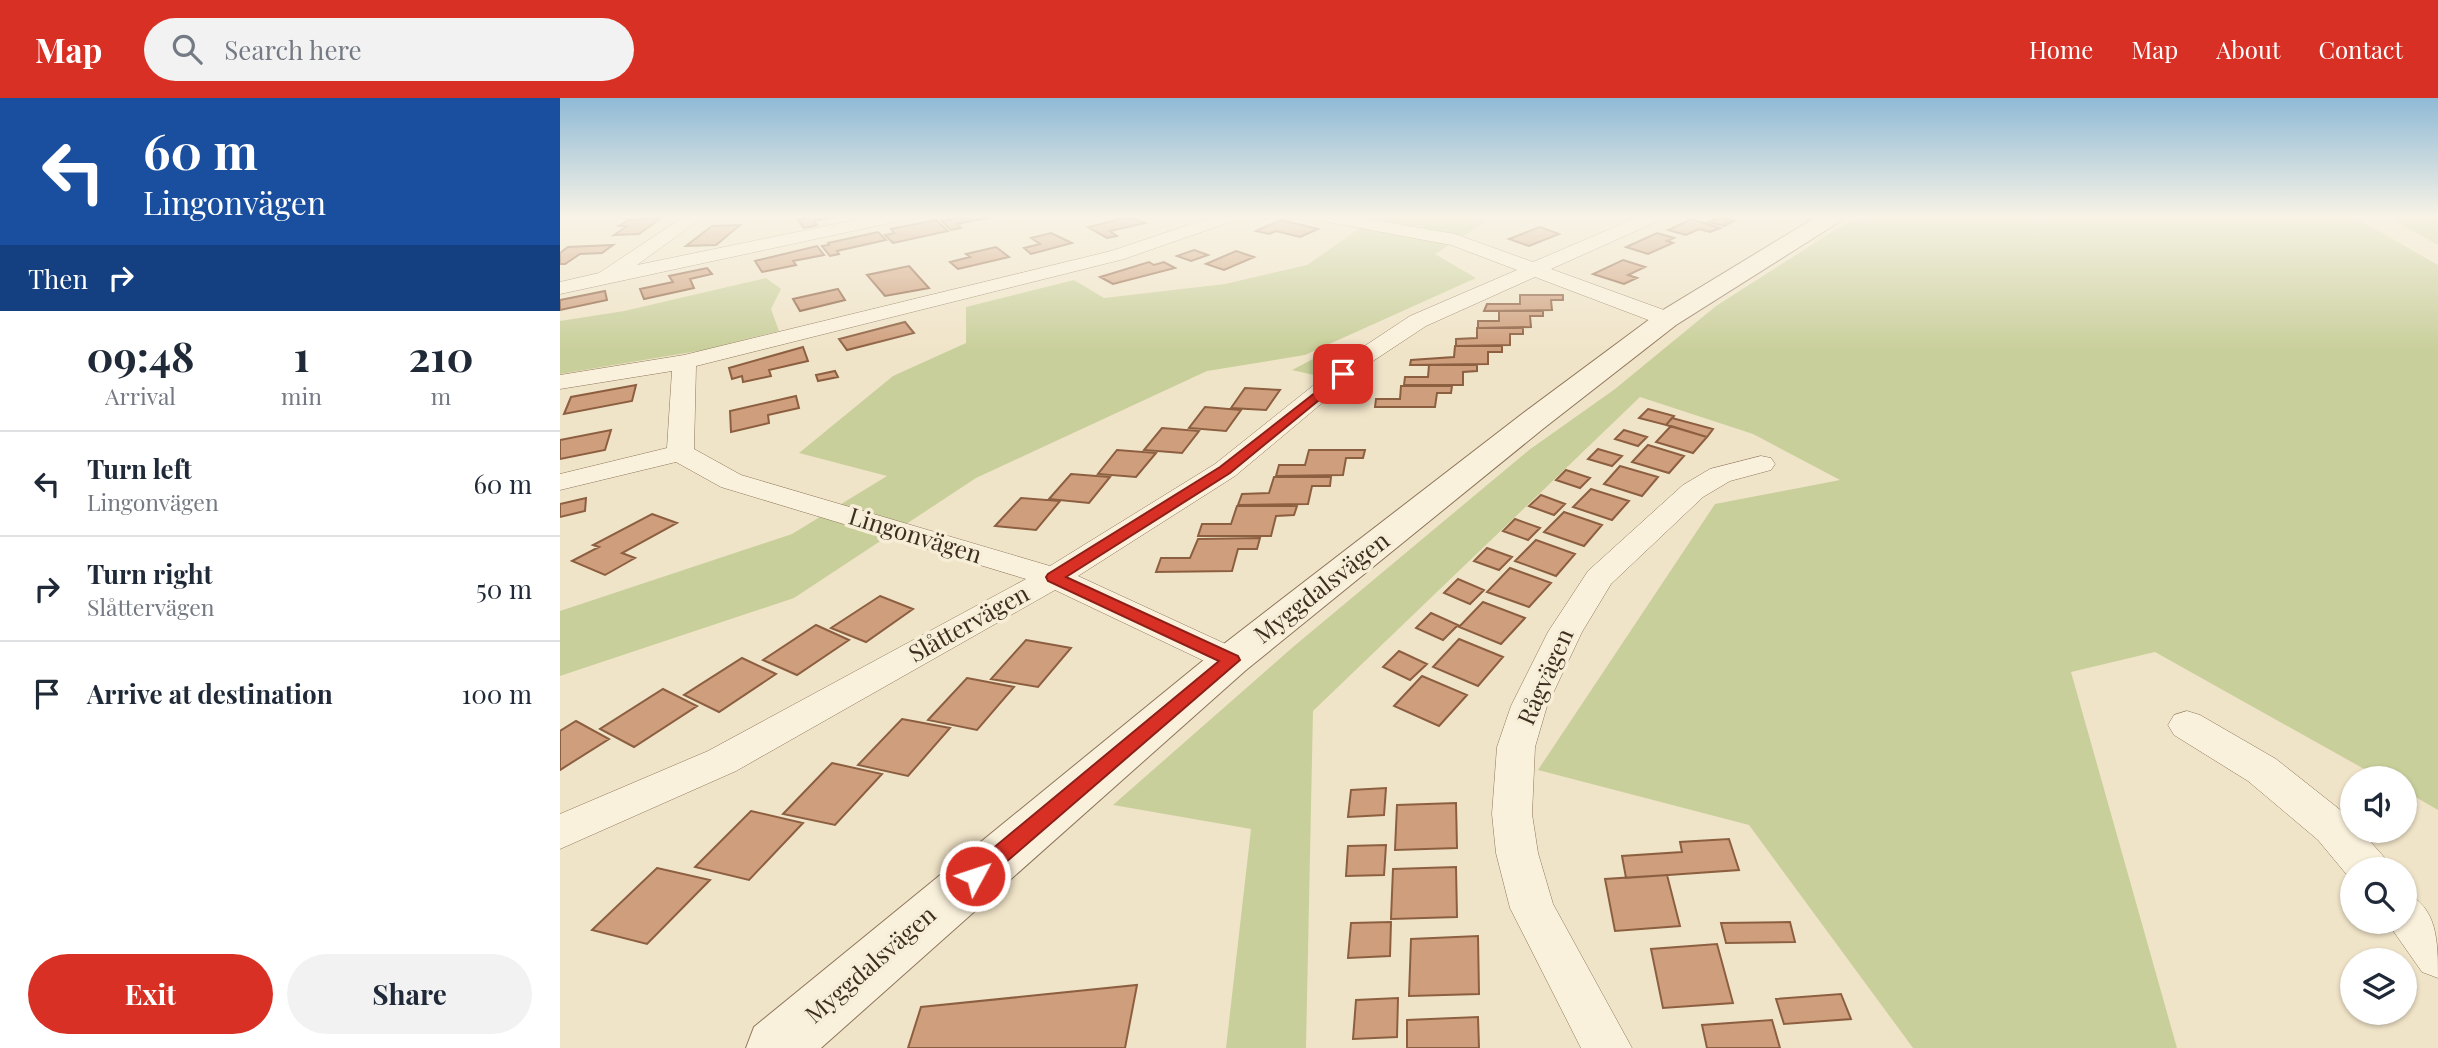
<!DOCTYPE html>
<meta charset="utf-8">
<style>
:root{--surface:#fff;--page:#f2f2f3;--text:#1f2937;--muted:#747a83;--line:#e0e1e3;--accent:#d93025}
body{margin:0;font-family:"Playfair Display",serif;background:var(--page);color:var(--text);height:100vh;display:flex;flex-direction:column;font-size:26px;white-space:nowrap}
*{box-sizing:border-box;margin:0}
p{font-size:23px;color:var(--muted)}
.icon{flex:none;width:38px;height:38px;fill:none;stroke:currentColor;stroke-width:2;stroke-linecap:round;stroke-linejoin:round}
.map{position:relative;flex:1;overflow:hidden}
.details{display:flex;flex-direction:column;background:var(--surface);width:560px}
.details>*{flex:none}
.hud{background:#1a4fa0;color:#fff;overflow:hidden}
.tools{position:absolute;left:1780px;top:668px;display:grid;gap:14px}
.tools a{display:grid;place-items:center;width:77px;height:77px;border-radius:50%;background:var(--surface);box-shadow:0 2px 5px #0004;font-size:35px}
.pin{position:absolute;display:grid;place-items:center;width:60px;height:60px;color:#fff;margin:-30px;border-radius:14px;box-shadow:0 4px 10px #0006}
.me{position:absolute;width:77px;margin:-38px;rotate:50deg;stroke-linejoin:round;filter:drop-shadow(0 0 5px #0008)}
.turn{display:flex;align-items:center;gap:24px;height:147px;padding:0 28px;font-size:32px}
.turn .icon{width:91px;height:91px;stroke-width:2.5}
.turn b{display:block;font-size:49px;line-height:60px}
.then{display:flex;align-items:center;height:66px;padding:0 28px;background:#0003;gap:14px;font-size:26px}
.eta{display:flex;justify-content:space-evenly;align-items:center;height:119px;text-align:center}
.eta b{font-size:42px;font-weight:700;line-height:49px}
.action{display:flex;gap:14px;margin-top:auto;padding:14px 28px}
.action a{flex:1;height:80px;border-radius:42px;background:var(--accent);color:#fff;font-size:28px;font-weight:700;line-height:80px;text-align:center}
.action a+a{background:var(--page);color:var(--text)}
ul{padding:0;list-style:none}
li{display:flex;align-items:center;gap:21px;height:105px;padding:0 28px;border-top:2px solid var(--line)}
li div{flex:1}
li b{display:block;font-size:26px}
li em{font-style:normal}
header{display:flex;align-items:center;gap:42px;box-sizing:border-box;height:98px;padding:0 35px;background:var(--accent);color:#fff}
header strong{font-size:33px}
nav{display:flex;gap:38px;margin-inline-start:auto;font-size:24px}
.search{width:490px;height:63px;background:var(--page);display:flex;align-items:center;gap:18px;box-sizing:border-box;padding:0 24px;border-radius:38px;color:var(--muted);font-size:26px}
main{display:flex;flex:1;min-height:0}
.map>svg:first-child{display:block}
.green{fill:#c9cf9b}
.building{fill:#cf9f7d;stroke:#8d5f41;stroke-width:2}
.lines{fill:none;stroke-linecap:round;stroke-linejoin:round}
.minor-casing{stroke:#8d765c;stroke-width:1}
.tertiary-casing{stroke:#8d765c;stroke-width:2}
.minor{fill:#faf1dc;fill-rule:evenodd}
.tertiary{fill:#faf1dc;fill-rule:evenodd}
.route{fill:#d93025;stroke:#8d1f18;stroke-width:2}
.labels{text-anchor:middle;stroke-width:7;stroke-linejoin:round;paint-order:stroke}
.street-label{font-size:24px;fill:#3d2e20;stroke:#f7eed8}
</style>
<header>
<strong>Map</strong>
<div class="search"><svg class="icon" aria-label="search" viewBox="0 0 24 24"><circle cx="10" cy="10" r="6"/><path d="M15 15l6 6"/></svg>Search here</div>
<nav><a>Home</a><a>Map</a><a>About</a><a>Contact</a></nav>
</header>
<main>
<section class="details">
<div class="hud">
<div class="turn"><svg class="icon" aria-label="left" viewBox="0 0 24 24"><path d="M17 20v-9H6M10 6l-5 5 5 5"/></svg><div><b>60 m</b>Lingonvägen</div></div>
<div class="then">Then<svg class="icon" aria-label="right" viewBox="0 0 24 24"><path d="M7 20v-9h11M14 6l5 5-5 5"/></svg></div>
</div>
<div class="eta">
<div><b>09:48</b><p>Arrival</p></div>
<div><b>1</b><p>min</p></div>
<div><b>210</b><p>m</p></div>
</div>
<ul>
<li><svg class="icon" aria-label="left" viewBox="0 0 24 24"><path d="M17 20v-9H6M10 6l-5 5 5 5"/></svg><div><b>Turn left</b><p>Lingonvägen</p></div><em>60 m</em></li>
<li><svg class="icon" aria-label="right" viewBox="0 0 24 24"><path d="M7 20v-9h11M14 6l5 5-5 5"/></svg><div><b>Turn right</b><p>Slåttervägen</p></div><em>50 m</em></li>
<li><svg class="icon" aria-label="arrive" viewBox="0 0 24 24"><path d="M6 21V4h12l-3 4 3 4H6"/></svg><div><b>Arrive at destination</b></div><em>100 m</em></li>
</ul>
<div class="action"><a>Exit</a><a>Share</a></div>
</section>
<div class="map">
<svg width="1878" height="950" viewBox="0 0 1878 950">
<rect width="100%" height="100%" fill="#f0e4c8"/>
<path class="green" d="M 816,119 L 933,119 L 875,156 L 916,180 L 745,257 L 647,273 L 416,380 L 234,500 L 0,578 L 0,513 L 232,436 L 327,378 L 239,355 L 333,278 L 406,245 L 406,209 L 514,182 L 544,200 L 665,186 L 747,167 Z
M 1302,119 L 1794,119 L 1878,167 L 1878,712 L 1845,693 L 1844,681 L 1822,681 L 1595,554 L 1511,574 L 1617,950 L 1353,950 L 1189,727 L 978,672 L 1155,406 L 1280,382 L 1193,336 L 1080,299 L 753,613 L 746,950 L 666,950 L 691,731 L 553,707 L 733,549 L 969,352 L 1055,291 L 1156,208 L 1278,130 Z
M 1827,119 L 1878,119 L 1878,147 Z
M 206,180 L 221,191 L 211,211 L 219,233 L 144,252 L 0,276 L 0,223 L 64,213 Z
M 761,257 L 779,261 L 758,278 L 732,272 Z"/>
<path class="building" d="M 249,119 L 274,119 L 254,123 L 257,127 L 244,130 L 238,122 Z
M 388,119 L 432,119 L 397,126 L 401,130 L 391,132 L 382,123 L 391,122 Z
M 568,119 L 585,125 L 550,133 L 557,138 L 547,140 L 528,129 Z
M 1160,119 L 1174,123 L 1164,128 L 1149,124 Z
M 101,120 L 79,136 L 54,137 L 67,128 L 59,128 L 68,122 Z
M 1132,121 L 1160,130 L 1150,134 L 1139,131 L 1126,137 L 1108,132 Z
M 376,122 L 388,133 L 333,145 L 325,137 L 334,135 L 331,131 Z
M 721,122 L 758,131 L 740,139 L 716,133 L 709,136 L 696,133 Z
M 180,127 L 156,147 L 126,148 L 152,128 Z
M 980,129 L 999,136 L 969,148 L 949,141 Z
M 318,134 L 326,142 L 277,153 L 279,156 L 270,158 L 262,148 L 269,147 L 268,145 Z
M 491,135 L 512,145 L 471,156 L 464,150 L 480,146 L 471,140 Z
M 1097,135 L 1114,140 L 1107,143 L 1113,145 L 1088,156 L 1066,149 Z
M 53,147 L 42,155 L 20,156 L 5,166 L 0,166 L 0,155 L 8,149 Z
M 257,148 L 264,157 L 233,163 L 236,167 L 202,174 L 195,163 Z
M 436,149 L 449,159 L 398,171 L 390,164 L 410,159 L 406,156 Z
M 634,152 L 648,157 L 631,163 L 617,158 Z
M 676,153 L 694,159 L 664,172 L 646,166 Z
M 1063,162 L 1085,169 L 1068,177 L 1077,180 L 1064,186 L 1033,176 Z
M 589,164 L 594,167 L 604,164 L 615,170 L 553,186 L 540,179 Z
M 349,168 L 369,190 L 325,198 L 307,177 Z
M 147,170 L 152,176 L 130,181 L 134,190 L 84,201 L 80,191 L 113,184 L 109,178 Z
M 278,191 L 285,202 L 240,213 L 233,201 Z
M 45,193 L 47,202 L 0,212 L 0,202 Z
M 960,197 L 1003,197 L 1003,202 L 991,202 L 992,212 L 924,213 L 927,206 L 960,206 Z
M 939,213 L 983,213 L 983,218 L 970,218 L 971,229 L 918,230 L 918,223 L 939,223 Z
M 345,224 L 354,235 L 287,252 L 279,241 Z
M 917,230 L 963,230 L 963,236 L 950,236 L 950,247 L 896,248 L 896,241 L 917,240 Z
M 895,248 L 942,248 L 942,254 L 928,254 L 928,266 L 850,267 L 851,262 L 894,259 Z
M 243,249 L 248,263 L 209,272 L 211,278 L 183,284 L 182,278 L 172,281 L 169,270 Z
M 869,267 L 917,267 L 917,273 L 903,274 L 903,287 L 844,287 L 845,279 L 868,279 Z
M 275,273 L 278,279 L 258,283 L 256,277 Z
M 76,287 L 72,303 L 4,316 L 11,299 Z
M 841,288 L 892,288 L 891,295 L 877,295 L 875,309 L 815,309 L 816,301 L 840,301 Z
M 685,290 L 720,292 L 706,312 L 671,310 Z
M 236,298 L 239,310 L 208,317 L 209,325 L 171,334 L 170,313 Z
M 645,309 L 681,312 L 666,333 L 629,330 Z
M 1088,311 L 1114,318 L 1106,327 L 1079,320 Z
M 1112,320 L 1153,331 L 1147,339 L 1106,327 Z
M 1111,328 L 1147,339 L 1133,355 L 1096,344 Z
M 602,330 L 639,333 L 622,355 L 584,352 Z
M 51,332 L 45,352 L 0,361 L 0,342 Z
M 1064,332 L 1087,339 L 1078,348 L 1055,341 Z
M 1088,347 L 1124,358 L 1109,375 L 1072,364 Z
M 1038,351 L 1062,358 L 1052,368 L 1028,361 Z
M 557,352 L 596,355 L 576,379 L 538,376 Z
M 749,352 L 805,352 L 803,360 L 786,360 L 783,377 L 716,378 L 719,367 L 745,367 Z
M 1060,368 L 1098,379 L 1082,398 L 1044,386 Z
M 1006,372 L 1030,380 L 1020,390 L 996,382 Z
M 511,376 L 550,379 L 529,405 L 489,401 Z
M 714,379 L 771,379 L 770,388 L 752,388 L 748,406 L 678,407 L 682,396 L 709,395 Z
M 1031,391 L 1069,403 L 1052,422 L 1013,409 Z
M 981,397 L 1005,406 L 994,417 L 969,408 Z
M 26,400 L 25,413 L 0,419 L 0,406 Z
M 461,400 L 500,403 L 476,432 L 435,428 Z
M 677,408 L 737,408 L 734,417 L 716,418 L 711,438 L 638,438 L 642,426 L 671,426 Z
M 1004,414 L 1042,427 L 1024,448 L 984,434 Z
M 92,416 L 117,425 L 62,455 L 75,460 L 45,477 L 12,463 L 39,449 L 33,447 Z
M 955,421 L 980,430 L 968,442 L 943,433 Z
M 700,440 L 697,451 L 678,451 L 672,473 L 596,474 L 601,460 L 630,460 L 638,441 Z
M 976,442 L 1015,456 L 996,478 L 955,463 Z
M 927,450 L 952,459 L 939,472 L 914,463 Z
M 950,470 L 991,485 L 969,509 L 927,494 Z
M 898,481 L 924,492 L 910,506 L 884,495 Z
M 320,498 L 353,511 L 306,544 L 271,530 Z
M 923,504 L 965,520 L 941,546 L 899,529 Z
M 871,515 L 898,527 L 883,542 L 856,530 Z
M 256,527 L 289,542 L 237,577 L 203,562 Z
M 899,541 L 943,559 L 918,588 L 873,569 Z
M 466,542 L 511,550 L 478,589 L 431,581 Z
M 839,553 L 867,566 L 850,582 L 823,569 Z
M 182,560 L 216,576 L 159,614 L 124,597 Z
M 862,578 L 907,597 L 879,628 L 834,608 Z
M 407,580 L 454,589 L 417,632 L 368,622 Z
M 103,591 L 137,608 L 74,649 L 40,631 Z
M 342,621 L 390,630 L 348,678 L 298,667 Z
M 16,623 L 49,641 L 0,672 L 0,633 Z
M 272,665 L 322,676 L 275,727 L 223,716 Z
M 826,690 L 824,717 L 788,719 L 791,692 Z
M 896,705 L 897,750 L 835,752 L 837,707 Z
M 191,713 L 243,725 L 189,782 L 135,769 Z
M 1169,741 L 1179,772 L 1066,780 L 1062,758 L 1122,754 L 1120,744 Z
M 826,747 L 824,777 L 786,778 L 788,748 Z
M 896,769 L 897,819 L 831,821 L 833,771 Z
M 97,770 L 150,782 L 87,846 L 32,832 Z
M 1107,777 L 1120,828 L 1055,833 L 1045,781 Z
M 831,824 L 830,858 L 788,860 L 791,825 Z
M 1230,824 L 1235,844 L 1166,845 L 1161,825 Z
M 918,838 L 919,896 L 849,898 L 851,841 Z
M 1157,846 L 1173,905 L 1103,910 L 1091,851 Z
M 577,887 L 565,950 L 348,950 L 361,909 Z
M 1281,896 L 1291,921 L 1224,926 L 1216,901 Z
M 838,900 L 837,939 L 793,941 L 796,902 Z
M 918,919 L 919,950 L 847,950 L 847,922 Z
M 1212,922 L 1220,950 L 1147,950 L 1142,927 Z"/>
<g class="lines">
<defs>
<path id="minor" d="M 123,119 L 143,119 L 77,167 L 310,119 L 343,119 L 334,124 L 0,196 L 0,184 L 39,175 Z
M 652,119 L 676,119 L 673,123 L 564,161 L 136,268 L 134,351 L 181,377 L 490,468 L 655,366 L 794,255 L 850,218 L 957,172 L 891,147 L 768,124 L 759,119 L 796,119 L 895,136 L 973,164 L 1078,119 L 1101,119 L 1098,123 L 991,171 L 1115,216 L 1118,221 L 1115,226 L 1099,226 L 975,179 L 866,228 L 810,265 L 675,378 L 518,478 L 683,554 L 688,562 L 683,570 L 671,574 L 659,570 L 495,492 L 176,673 L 0,751 L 0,716 L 148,653 L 466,481 L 161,389 L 116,364 L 0,392 L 0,376 L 107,350 L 112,273 L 0,291 L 0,277 L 124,257 L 551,153 Z
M 1201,358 L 1211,360 L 1215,366 L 1211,372 L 1170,383 L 1143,399 L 1051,486 L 1022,534 L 987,608 L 975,649 L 972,716 L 978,755 L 993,806 L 1072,950 L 1021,950 L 950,810 L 936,755 L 932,716 L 937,649 L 951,608 L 988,534 L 1028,473 L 1123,387 L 1150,371 Z
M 1627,613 L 1640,617 L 1716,661 L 1788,718 L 1792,723 L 1792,733 L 1801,733 L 1824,759 L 1830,772 L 1792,772 L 1792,783 L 1758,742 L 1688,683 L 1614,637 L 1608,627 L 1614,617 Z
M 1844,794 C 1878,809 1878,843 1878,880 L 1862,874 L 1827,824 L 1844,824 Z"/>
<path id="tertiary" d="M 1256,119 L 1282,119 L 1279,124 L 1116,227 L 984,330 L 686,572 L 261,950 L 186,950 L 194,929 L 656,552 L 962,316 L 1098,215 Z"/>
</defs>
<use href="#minor" class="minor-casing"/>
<use href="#tertiary" class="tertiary-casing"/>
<use href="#minor" class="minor"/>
<use href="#tertiary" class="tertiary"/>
</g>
<linearGradient id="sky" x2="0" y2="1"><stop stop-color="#8fbad6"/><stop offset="0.47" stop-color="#f8f3e6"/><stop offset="1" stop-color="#f8f3e6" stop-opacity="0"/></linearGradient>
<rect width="1878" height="252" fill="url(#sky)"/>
<path class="route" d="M 783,273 L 789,276 L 787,279 L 670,375 L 506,479 L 678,558 L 680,562 L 423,784 L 415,787 L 408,784 L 405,778 L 408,771 L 659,563 L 488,483 L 486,479 L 488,476 L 660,369 Z"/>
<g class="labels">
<g class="street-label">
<text transform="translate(355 438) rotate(17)" y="8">Lingonvägen</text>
<text transform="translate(762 490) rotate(-38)" y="8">Myggdalsvägen</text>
<text transform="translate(409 526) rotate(-29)" y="8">Slåttervägen</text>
<text transform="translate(986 579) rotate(-66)" y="8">Rågvägen</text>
<text transform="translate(311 867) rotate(-41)" y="8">Myggdalsvägen</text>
</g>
</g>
</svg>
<div class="tools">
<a><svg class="icon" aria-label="sound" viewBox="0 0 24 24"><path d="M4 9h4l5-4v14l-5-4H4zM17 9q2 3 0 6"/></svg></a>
<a><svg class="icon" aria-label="search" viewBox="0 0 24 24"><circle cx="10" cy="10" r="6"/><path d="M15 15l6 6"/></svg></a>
<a><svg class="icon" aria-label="layers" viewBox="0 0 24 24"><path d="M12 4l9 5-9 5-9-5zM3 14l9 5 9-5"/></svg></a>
</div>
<div class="pin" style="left:783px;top:276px;background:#d93025"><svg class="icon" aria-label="arrive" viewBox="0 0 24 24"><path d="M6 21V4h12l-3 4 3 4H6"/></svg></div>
<svg class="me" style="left:415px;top:778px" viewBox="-20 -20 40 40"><circle r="17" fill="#d93025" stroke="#fff" stroke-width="3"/><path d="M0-11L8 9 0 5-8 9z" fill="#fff"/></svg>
</div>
</main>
